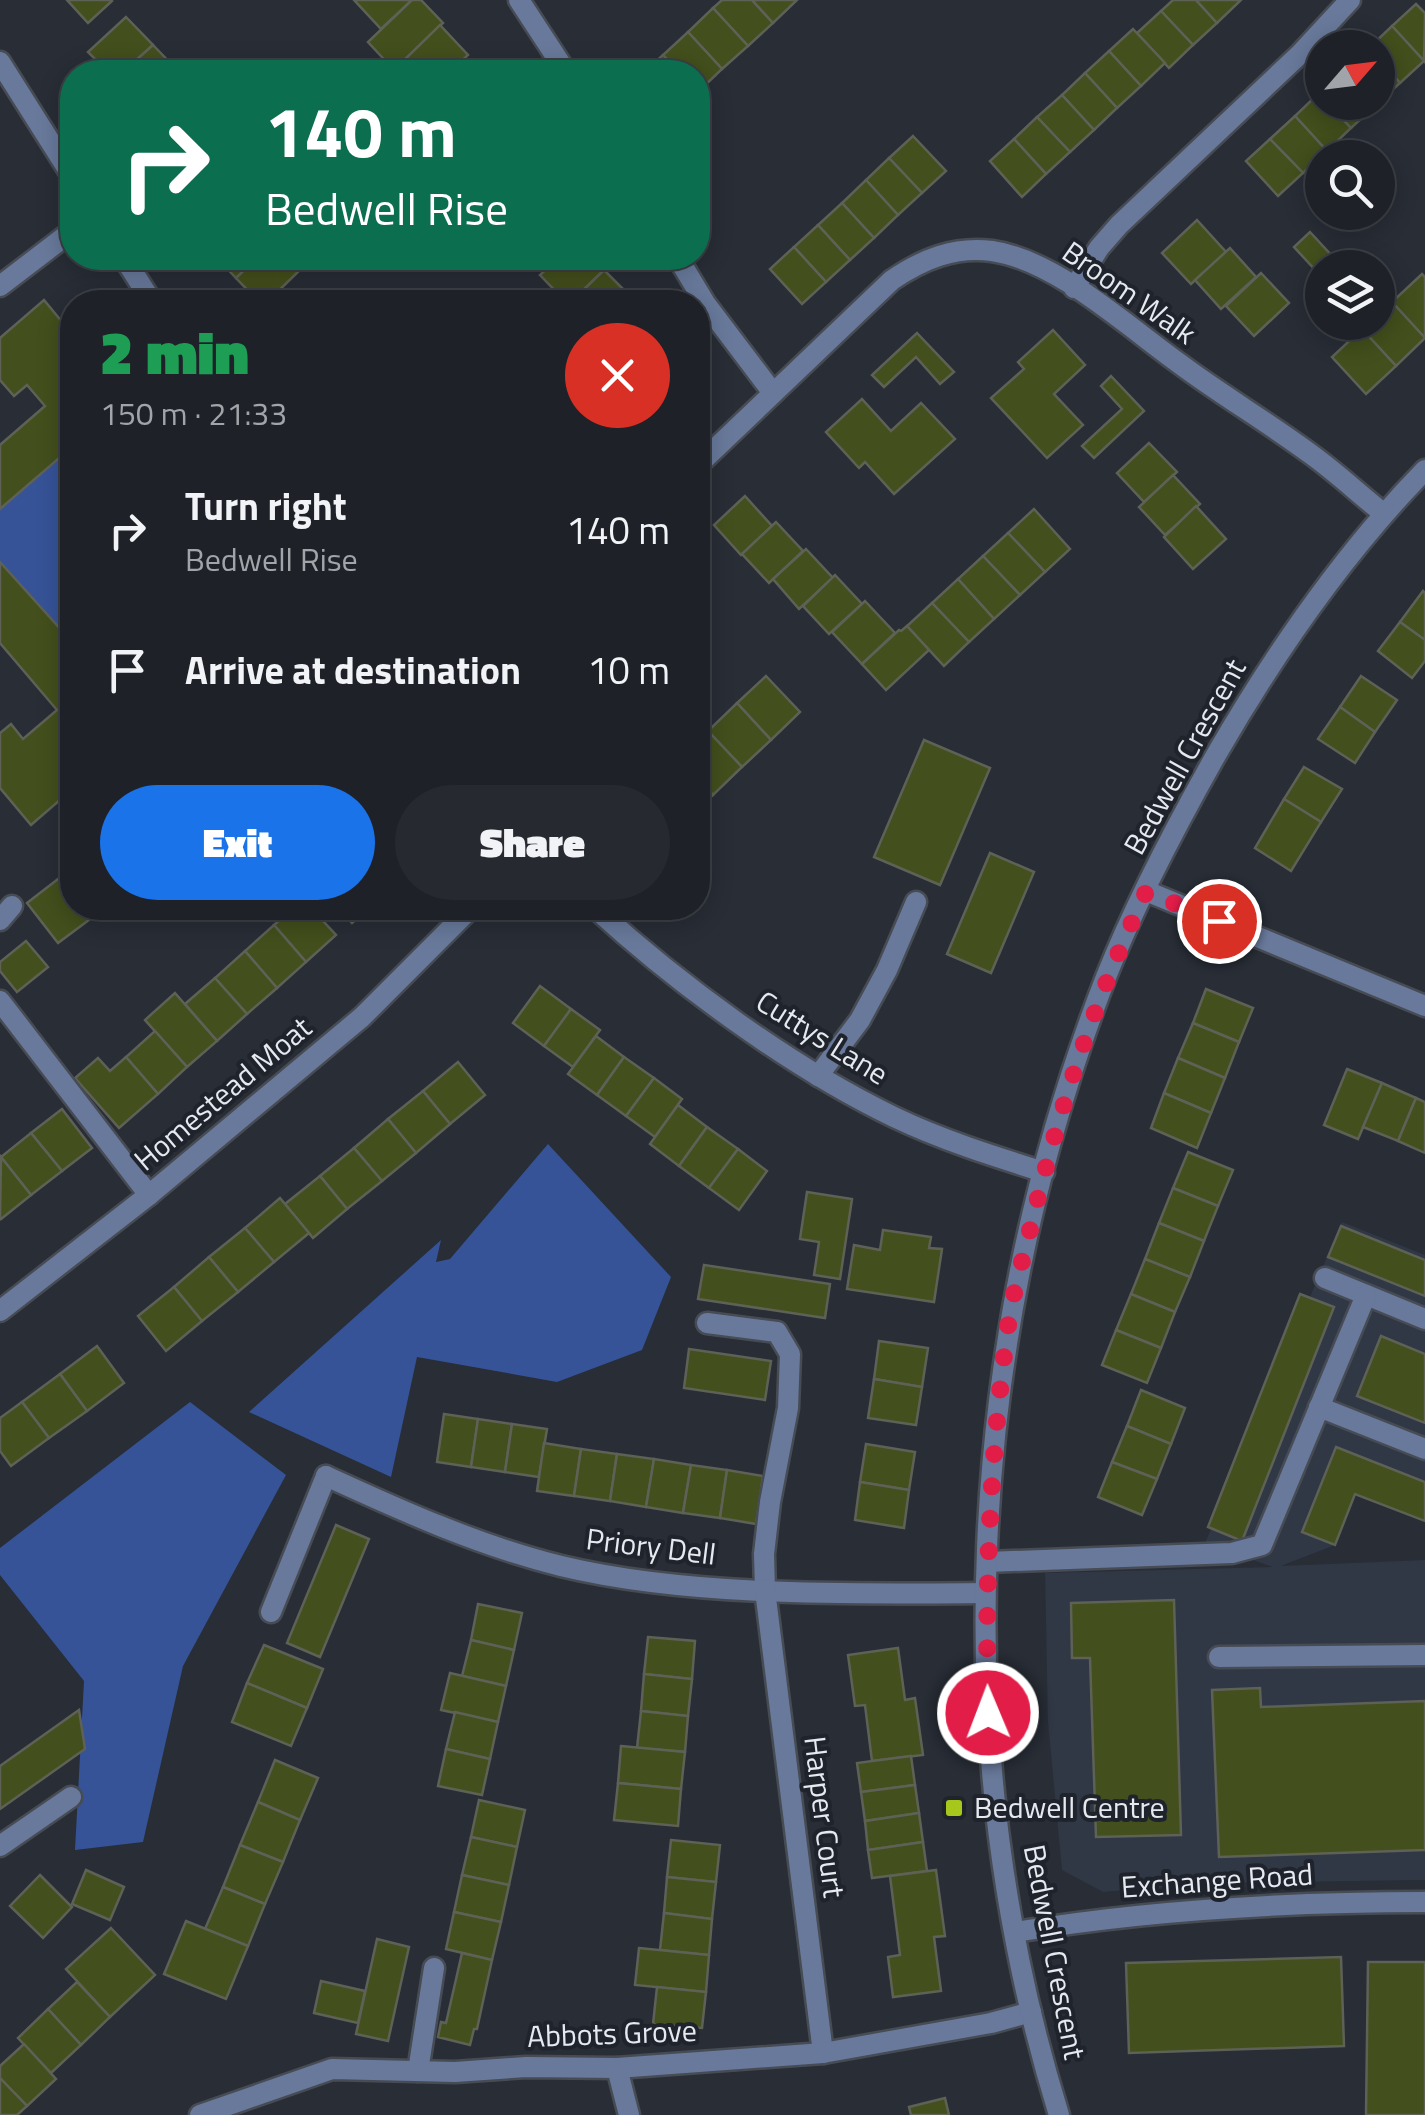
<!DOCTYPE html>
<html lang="en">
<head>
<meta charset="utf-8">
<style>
	body { margin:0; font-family:"Titillium Web",sans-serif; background:#262a30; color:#f1f3f6; height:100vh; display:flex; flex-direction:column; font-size:38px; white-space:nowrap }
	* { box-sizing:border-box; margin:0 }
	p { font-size:32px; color:#a1a4a8 }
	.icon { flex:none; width:55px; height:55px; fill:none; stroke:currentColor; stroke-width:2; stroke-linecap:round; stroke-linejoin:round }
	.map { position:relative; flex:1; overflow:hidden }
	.side { position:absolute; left:60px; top:290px; width:650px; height:630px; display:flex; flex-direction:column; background:#1e2228; border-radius:40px; box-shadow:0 5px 25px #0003,0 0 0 2px #3c3f45 }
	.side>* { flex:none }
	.top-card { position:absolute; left:60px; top:60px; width:650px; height:210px; border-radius:40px; box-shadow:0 5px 25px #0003,0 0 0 2px #3c3f45; background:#0b6e4f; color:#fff; overflow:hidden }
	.needle { width:65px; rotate:62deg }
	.fabs { position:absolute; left:1305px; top:30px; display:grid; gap:20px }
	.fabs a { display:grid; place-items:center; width:90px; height:90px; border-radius:50%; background:#1e2228; box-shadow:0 5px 25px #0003,0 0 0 2px #3c3f45; font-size:50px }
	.pin { position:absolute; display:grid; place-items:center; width:85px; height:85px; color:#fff; margin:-42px; border:5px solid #fff; border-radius:50%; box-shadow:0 2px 10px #0007 }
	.me { position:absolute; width:110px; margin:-55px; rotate:359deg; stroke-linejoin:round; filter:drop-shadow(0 0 8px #0008) }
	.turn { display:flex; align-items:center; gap:35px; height:210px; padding:0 40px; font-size:45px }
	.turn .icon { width:130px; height:130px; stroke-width:2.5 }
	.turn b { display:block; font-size:70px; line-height:85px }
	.round { display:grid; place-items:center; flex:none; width:105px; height:105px; border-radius:52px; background:#262a30 }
	.summary { display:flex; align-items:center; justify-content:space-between; height:170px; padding:0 40px }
	h1 { font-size:60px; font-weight:800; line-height:75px; color:#1e9e55 }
	.action { display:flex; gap:20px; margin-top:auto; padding:20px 40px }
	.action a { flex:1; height:115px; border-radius:60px; background:#1a73e8; color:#fff; font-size:40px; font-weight:800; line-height:115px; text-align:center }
	.action a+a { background:#262a30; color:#f1f3f6 }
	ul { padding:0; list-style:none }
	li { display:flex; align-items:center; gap:30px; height:140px; padding:0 40px }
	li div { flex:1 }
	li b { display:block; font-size:38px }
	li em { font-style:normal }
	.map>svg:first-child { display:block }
	.built { fill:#303745 }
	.green { fill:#365397 }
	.building { fill:#434f1c; stroke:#5e6156; stroke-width:2.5 }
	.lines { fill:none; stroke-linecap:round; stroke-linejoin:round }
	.service-casing { stroke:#464b54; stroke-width:25 }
	.minor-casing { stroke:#464b54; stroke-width:25 }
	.tertiary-casing { stroke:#464b54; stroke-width:25 }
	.service { stroke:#68799b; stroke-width:20 }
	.minor { stroke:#68799b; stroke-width:20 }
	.tertiary { stroke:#68799b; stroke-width:20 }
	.route { stroke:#e11d48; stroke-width:18; stroke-dasharray:0 32.4 }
	.poi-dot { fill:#a8c71d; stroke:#1f232c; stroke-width:4 }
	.labels { text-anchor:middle; stroke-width:8; stroke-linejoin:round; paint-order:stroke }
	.street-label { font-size:30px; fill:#e6e9ef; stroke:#1f232c }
	.poi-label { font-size:30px; fill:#e6e9ef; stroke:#1f232c; text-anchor:start }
</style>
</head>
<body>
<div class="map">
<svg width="1425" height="2115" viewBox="0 0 1425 2115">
	<rect width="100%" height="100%" fill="#282d36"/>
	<polygon class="built" points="1342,1222 1425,1255 1425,1521 1355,1494 1335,1545 1281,1566 1425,1560 1425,1880 1213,1883 1103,1892 1062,1870 1048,1722 1045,1573 1273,1567 1205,1543"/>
	<g class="green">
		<polygon points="72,447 72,642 0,562 0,509"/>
		<polygon points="548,1144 671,1277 642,1350 557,1382 417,1357 391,1477 249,1412 441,1240 436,1262 450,1259"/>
		<polygon points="190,1402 286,1475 183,1666 143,1842 75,1850 84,1681 0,1575 0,1548"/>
	</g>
	<g class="building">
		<polygon points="67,0 111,0 112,1 88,23"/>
		<polygon points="354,0 412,0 381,29"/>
		<polygon points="412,0 421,0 443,23 394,70 368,42"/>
		<polygon points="722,0 752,0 773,23 748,46 713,8"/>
		<polygon points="752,0 797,0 773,23"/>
		<polygon points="1173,0 1196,0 1217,23 1193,45 1161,11"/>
		<polygon points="1196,0 1241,0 1217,23"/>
		<polygon points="1416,4 1425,13 1424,61 1392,26"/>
		<polygon points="713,8 748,46 722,69 688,32"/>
		<polygon points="1161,11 1193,45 1169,68 1137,33"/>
		<polygon points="126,17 153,45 123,72 108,72 88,52"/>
		<polygon points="440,25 468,55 450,72 397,72 394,70"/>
		<polygon points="1392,26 1424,61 1400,83 1378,59 1378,48 1369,48"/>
		<polygon points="1133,29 1165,63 1141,86 1109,51"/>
		<polygon points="688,32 722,69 698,92 698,72 679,72 663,55"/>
		<polygon points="153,45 179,72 123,72"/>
		<polygon points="1109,51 1141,86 1117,108 1085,73"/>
		<polygon points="663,55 679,72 644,72"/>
		<polygon points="464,59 477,72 450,72"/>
		<polygon points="1378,59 1400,83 1376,105 1373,102 1378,102"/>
		<polygon points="1085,73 1117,108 1094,130 1062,95"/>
		<polygon points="1319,93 1322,102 1327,102 1351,128 1327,151 1295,116"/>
		<polygon points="1062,95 1094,130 1070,152 1037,117"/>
		<polygon points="1327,102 1373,102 1376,105 1351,128"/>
		<polygon points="1295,116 1327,151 1303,173 1270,139"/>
		<polygon points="1037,117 1070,152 1046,174 1014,139"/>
		<polygon points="913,136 946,171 922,193 889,158"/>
		<polygon points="1014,139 1046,174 1022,197 990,161"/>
		<polygon points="1270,139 1303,173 1278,196 1246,161"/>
		<polygon points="889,158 922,193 898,215 866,180"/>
		<polygon points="866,180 898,215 874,238 842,203"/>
		<polygon points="842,203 874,238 850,260 818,225"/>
		<polygon points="1197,220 1226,252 1191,284 1162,253"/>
		<polygon points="818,225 850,260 826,282 794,247"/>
		<polygon points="1310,232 1334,258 1318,273 1294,247"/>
		<polygon points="794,247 826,282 802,304 770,269"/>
		<polygon points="1230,248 1256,277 1221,309 1195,280"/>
		<polygon points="217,258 257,258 236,278"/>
		<polygon points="257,258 290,258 301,269 267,302 259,302 236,278"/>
		<polygon points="529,258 558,258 543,272"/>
		<polygon points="558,258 592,258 604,270 571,302 566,302 540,275"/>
		<polygon points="604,270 631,297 628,300 571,302"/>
		<polygon points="1261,273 1289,303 1254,336 1226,306"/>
		<polygon points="1422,274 1425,277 1425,338 1392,302"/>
		<polygon points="44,300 72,334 72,346 67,351 72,357 72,447 0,509 0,445 45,406 27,385 14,396 0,380 0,338"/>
		<polygon points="1392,302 1425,338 1396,366 1362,329 1370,322 1378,322 1378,315"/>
		<polygon points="1362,329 1396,366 1366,394 1332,357"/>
		<polygon points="1053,330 1085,365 1054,394 1083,425 1047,458 991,398 1024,369 1018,362"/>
		<polygon points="917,333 954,372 940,384 916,357 884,387 872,375"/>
		<polygon points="1111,376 1144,411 1094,458 1082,446 1122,409 1101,386"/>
		<polygon points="862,399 891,431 921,403 955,439 894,494 865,462 859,468 826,432"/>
		<polygon points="1149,443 1177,472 1144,502 1117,473"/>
		<polygon points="1173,475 1200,504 1165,535 1139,507"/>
		<polygon points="745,496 772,526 741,555 714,525"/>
		<polygon points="1196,506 1226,539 1193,569 1164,537"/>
		<polygon points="1034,509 1070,549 1045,572 1008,533"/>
		<polygon points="776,522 803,551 769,583 742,554"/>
		<polygon points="1008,533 1045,572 1020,595 983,556"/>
		<polygon points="806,549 833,578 799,609 773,579"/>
		<polygon points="983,556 1020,595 994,619 958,579"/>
		<polygon points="0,562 72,642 72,778 63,786 68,793 31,825 0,788 0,733 11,724 23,739 57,710 0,643"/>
		<polygon points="835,575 862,604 829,634 803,606"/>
		<polygon points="958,579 994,619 969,642 932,603"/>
		<polygon points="1423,591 1425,593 1425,640 1400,622"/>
		<polygon points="865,601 895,633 862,664 832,632"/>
		<polygon points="932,603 969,642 944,666 907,626"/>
		<polygon points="1400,622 1425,640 1425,661 1412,678 1378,651"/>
		<polygon points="907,626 929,650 886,690 862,664 899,630 901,631"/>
		<polygon points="766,676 800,712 771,740 737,703"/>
		<polygon points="1361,676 1397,700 1375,732 1340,707"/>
		<polygon points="737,703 771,740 742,767 708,731"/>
		<polygon points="1340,707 1375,732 1355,763 1318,739"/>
		<polygon points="708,731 742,767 713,795 698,779 698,740"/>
		<polygon points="924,740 990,768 940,885 874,857"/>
		<polygon points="1304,767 1342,789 1321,822 1284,799"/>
		<polygon points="698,779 713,795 698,809"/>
		<polygon points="1284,799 1321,822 1291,871 1255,848"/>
		<polygon points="990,853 1034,872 991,973 947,954"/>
		<polygon points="71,869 72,908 105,908 58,943 27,903"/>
		<polygon points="294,908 311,908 336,935 306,962 274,925"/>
		<polygon points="339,908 370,908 352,923"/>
		<polygon points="274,925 306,962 277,988 245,951"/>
		<polygon points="26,941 48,967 17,992 0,971 0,962"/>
		<polygon points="245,951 277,988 247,1014 215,978"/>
		<polygon points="215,978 247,1014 217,1041 185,1004"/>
		<polygon points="540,986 571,1009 544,1046 513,1023"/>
		<polygon points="1206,989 1253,1008 1239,1042 1193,1023"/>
		<polygon points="175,993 217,1041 187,1067 145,1020"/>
		<polygon points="571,1009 600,1030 573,1067 544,1046"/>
		<polygon points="1193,1023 1239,1042 1225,1078 1178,1058"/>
		<polygon points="155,1031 187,1067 158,1094 126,1057"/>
		<polygon points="596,1036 624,1057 597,1095 568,1074"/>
		<polygon points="126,1057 158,1094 119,1128 75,1078 98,1058 110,1071"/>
		<polygon points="624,1057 654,1078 626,1116 597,1095"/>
		<polygon points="1178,1058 1225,1078 1211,1113 1164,1093"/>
		<polygon points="458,1062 485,1095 450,1124 423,1091"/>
		<polygon points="1347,1069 1382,1083 1358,1139 1324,1125"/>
		<polygon points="654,1078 682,1099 655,1137 626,1116"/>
		<polygon points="1382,1083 1416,1098 1398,1141 1363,1127"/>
		<polygon points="423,1091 450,1124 416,1153 388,1119"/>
		<polygon points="1164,1093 1211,1113 1197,1148 1151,1128"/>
		<polygon points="1416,1098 1425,1102 1425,1153 1398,1141"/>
		<polygon points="678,1105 707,1127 679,1166 650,1144"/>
		<polygon points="62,1109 92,1148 62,1171 31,1133"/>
		<polygon points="388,1119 416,1153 382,1181 354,1148"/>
		<polygon points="707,1127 738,1149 709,1188 679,1166"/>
		<polygon points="31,1133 62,1171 31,1195 1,1157"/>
		<polygon points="354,1148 382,1181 347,1209 320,1176"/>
		<polygon points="738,1149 767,1171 739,1210 709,1188"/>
		<polygon points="1188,1152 1233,1170 1218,1206 1173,1188"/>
		<polygon points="1,1157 31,1195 1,1219 0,1217"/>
		<polygon points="320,1176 347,1209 313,1238 285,1204"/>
		<polygon points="1173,1188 1218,1206 1204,1241 1159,1223"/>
		<polygon points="807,1192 852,1199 840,1279 814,1275 819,1242 800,1239"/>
		<polygon points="280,1198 309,1233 274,1262 245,1228"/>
		<polygon points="1159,1223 1204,1241 1190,1277 1145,1259"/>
		<polygon points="1341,1226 1425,1260 1425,1296 1328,1257"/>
		<polygon points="245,1228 274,1262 238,1292 209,1257"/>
		<polygon points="883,1230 931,1237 929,1248 942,1249 934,1302 847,1289 854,1245 880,1250"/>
		<polygon points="209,1257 238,1292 202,1321 174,1287"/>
		<polygon points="1145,1259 1190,1277 1175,1312 1131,1294"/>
		<polygon points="704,1265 830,1284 825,1318 698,1299"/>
		<polygon points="174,1287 202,1321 166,1351 138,1316"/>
		<polygon points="1131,1294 1175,1312 1161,1348 1116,1330"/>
		<polygon points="1300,1294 1334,1307 1242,1541 1208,1527"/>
		<polygon points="1116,1330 1161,1348 1147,1383 1102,1365"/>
		<polygon points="1381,1336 1425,1354 1425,1423 1357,1396"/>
		<polygon points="879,1341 928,1348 922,1387 874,1379"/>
		<polygon points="97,1346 124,1383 87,1411 60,1374"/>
		<polygon points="689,1349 771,1361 765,1400 684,1388"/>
		<polygon points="60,1374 87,1411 49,1438 22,1402"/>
		<polygon points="874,1379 922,1387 916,1425 868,1418"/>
		<polygon points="1141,1390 1185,1408 1171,1444 1127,1426"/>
		<polygon points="22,1402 49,1438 11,1466 0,1451 0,1418"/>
		<polygon points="444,1414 478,1419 471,1467 437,1462"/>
		<polygon points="478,1419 512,1424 505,1472 471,1467"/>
		<polygon points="512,1424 547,1429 539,1477 505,1472"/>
		<polygon points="1127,1426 1171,1444 1157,1479 1112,1462"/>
		<polygon points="544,1443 581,1449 574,1496 537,1491"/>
		<polygon points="866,1444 915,1452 909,1490 860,1482"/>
		<polygon points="1336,1447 1425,1482 1425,1521 1355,1494 1335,1545 1302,1532"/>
		<polygon points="581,1449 617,1454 610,1501 574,1496"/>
		<polygon points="617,1454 654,1459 646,1507 610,1501"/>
		<polygon points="654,1459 691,1465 683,1513 646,1507"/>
		<polygon points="1112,1462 1157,1479 1142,1515 1098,1497"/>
		<polygon points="691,1465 727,1470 720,1518 683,1513"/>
		<polygon points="727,1470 763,1476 756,1524 720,1518"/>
		<polygon points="860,1482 909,1490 904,1528 855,1520"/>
		<polygon points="336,1525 369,1539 320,1657 287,1643"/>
		<polygon points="1174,1600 1181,1835 1096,1837 1090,1658 1072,1658 1071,1603"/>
		<polygon points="478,1604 522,1613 514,1650 471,1640"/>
		<polygon points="648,1637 695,1641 692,1679 644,1674"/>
		<polygon points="471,1640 514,1650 506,1686 462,1676"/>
		<polygon points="264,1645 323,1669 307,1708 247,1683"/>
		<polygon points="898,1648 905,1700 915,1698 923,1755 872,1761 865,1705 855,1706 848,1655"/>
		<polygon points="450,1673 506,1686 498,1722 441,1710"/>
		<polygon points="644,1674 692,1679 688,1716 641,1711"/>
		<polygon points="247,1683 307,1708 291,1746 232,1722"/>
		<polygon points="1260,1688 1261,1707 1425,1701 1425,1850 1219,1857 1212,1690"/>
		<polygon points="79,1710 85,1749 0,1809 0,1766"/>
		<polygon points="641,1711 688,1716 685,1752 637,1748"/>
		<polygon points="455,1712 498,1722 490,1759 446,1749"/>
		<polygon points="621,1746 685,1752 681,1789 618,1783"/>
		<polygon points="446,1749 490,1759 482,1795 438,1786"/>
		<polygon points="911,1756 915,1785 861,1792 857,1763"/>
		<polygon points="275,1760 318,1778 300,1820 258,1802"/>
		<polygon points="618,1783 681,1789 678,1826 614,1820"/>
		<polygon points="915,1785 919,1813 865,1821 861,1792"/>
		<polygon points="479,1800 525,1810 517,1847 471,1837"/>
		<polygon points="258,1802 300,1820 283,1862 240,1845"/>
		<polygon points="919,1813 923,1842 868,1850 865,1821"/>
		<polygon points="471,1837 517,1847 509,1885 462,1875"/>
		<polygon points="671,1840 720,1845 716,1882 667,1877"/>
		<polygon points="923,1842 927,1871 872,1878 868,1850"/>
		<polygon points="240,1845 283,1862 265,1904 223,1887"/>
		<polygon points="86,1870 124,1887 110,1920 72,1904"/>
		<polygon points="936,1870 945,1936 934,1937 941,1991 893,1997 888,1957 900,1955 890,1876"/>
		<polygon points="40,1875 72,1907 43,1938 10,1906"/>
		<polygon points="462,1875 509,1885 501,1922 454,1912"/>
		<polygon points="667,1877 716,1882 712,1919 664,1913"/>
		<polygon points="223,1887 265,1904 248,1946 205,1929"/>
		<polygon points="454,1912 501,1922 492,1960 446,1949"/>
		<polygon points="664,1913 712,1919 709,1955 660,1950"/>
		<polygon points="186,1921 248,1946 226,1999 164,1974"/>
		<polygon points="111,1928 155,1975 110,2017 66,1969"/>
		<polygon points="377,1939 409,1947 388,2041 356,2034"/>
		<polygon points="639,1948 709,1955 706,1992 635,1985"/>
		<polygon points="462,1953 492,1960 477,2029 474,2029 470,2045 438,2037 441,2022 446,2023"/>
		<polygon points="1341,1957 1344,2046 1129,2053 1126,1963"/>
		<polygon points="1368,1962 1425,1962 1425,2115 1366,2115"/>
		<polygon points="321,1981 365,1991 358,2023 314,2013"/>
		<polygon points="77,1982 110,2017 81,2045 48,2009"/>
		<polygon points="657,1987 706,1992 702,2028 653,2024"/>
		<polygon points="48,2009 81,2045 51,2073 18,2038"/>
		<polygon points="24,2044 56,2079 27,2106 0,2078 0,2066"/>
		<polygon points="0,2078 27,2106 17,2115 0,2115"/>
		<polygon points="945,2098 949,2115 911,2115 909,2107"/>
	</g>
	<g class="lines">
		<g class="service-casing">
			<g id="service">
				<polyline points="0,286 72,231"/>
				<polyline points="0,920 12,906"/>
				<polyline points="0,1001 149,1195"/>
				<polyline points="818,1076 860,1020 887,970 916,902"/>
				<polyline points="1325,1278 1425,1319"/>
				<polyline points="707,1323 777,1332 790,1354 788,1408 770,1502 764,1554 765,1590"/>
				<polyline points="1319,1407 1425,1449"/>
				<polyline points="987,1562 1232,1553 1262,1545 1366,1295"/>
				<polyline points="271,1612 326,1476"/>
				<polyline points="1219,1657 1425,1655"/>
				<polyline points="0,1846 71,1797"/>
				<polyline points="418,2071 434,1968"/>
			</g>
		</g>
		<g class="minor-casing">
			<g id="minor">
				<polyline points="519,0 566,72"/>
				<polyline points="0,62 72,176"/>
				<polyline points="124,258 152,302"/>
				<polyline points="678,258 705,303 773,393"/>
				<polyline points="1074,288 1099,248 1119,225 1300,54 1350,0"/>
				<path d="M698,465L892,280C923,259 955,246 992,251C1056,260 1128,327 1180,364C1223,396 1269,423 1312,455C1337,473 1359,494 1383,513"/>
				<polyline points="1146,891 1425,1006"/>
				<path d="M595,908C678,984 792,1068 894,1117C942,1140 993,1156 1044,1172"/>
				<polyline points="0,1311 149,1195 362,1017 471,908"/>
				<path d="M326,1476C402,1511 480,1546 561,1566C689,1597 853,1594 985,1593"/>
				<polyline points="765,1590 823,2053"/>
				<path d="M1015,1932C1149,1910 1289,1902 1425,1902"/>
				<polyline points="617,2068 629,2115"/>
				<polyline points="200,2115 332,2069 455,2072 526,2067 617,2068 823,2053 991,2023 1031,2012"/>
			</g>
		</g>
		<g class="tertiary-casing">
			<path id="tertiary" d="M1059,2115C945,1746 966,1336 1106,977C1136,901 1176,826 1216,755C1275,653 1342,555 1425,470"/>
		</g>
		<use href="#service" class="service"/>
		<use href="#minor" class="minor"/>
		<use href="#tertiary" class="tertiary"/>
	</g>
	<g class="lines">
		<path class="route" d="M988,1713C985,1583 990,1455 1008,1326C1013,1291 1024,1256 1032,1222C1061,1103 1094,1002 1146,892L1219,921"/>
	</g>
	<rect class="poi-dot" x="944" y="1798" width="20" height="20" rx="5"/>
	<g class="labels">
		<g class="street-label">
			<text transform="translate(1129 293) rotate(35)" y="10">Broom Walk</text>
			<text transform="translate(1185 757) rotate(-61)" y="10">Bedwell Crescent</text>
			<text transform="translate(822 1038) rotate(32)" y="10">Cuttys Lane</text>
			<text transform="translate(223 1094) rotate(-40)" y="10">Homestead Moat</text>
			<text transform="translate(651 1547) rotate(7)" y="10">Priory Dell</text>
			<text transform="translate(824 1817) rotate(83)" y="10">Harper Court</text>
			<text transform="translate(1217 1881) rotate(-4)" y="10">Exchange Road</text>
			<text transform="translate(1054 1952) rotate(79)" y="10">Bedwell Crescent</text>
			<text transform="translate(612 2034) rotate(-2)" y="10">Abbots Grove</text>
		</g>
		<g class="poi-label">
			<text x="974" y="1818">Bedwell Centre</text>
		</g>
	</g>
</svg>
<div class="fabs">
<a><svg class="needle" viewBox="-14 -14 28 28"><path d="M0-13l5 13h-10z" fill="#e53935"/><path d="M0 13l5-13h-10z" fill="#a1a4a8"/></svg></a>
<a><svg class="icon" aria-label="search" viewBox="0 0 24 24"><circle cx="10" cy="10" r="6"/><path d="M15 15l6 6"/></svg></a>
<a><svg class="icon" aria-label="layers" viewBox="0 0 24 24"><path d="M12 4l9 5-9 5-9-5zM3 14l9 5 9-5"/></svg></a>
</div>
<div class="pin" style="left:1219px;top:921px;background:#d93025"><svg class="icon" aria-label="arrive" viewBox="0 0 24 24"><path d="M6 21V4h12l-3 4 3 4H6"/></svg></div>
<svg class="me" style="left:988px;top:1713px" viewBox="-20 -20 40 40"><circle r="17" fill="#e11d48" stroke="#fff" stroke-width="3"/><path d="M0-11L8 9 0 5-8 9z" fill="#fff"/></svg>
<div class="top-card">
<div class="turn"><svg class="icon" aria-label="right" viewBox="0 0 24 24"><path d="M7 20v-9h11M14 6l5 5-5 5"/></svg><div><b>140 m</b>Bedwell Rise</div></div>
</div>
<section class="side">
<div class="summary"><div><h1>2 min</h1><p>150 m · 21:33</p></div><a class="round" style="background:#d93025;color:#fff"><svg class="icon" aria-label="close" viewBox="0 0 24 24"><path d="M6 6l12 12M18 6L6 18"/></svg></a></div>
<ul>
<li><svg class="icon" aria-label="right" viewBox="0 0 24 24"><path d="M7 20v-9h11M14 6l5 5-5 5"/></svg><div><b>Turn right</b><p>Bedwell Rise</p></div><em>140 m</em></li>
<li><svg class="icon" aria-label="arrive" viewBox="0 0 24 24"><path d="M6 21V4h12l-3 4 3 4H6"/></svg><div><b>Arrive at destination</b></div><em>10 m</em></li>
</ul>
<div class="action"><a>Exit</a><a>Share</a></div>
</section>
</div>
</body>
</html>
